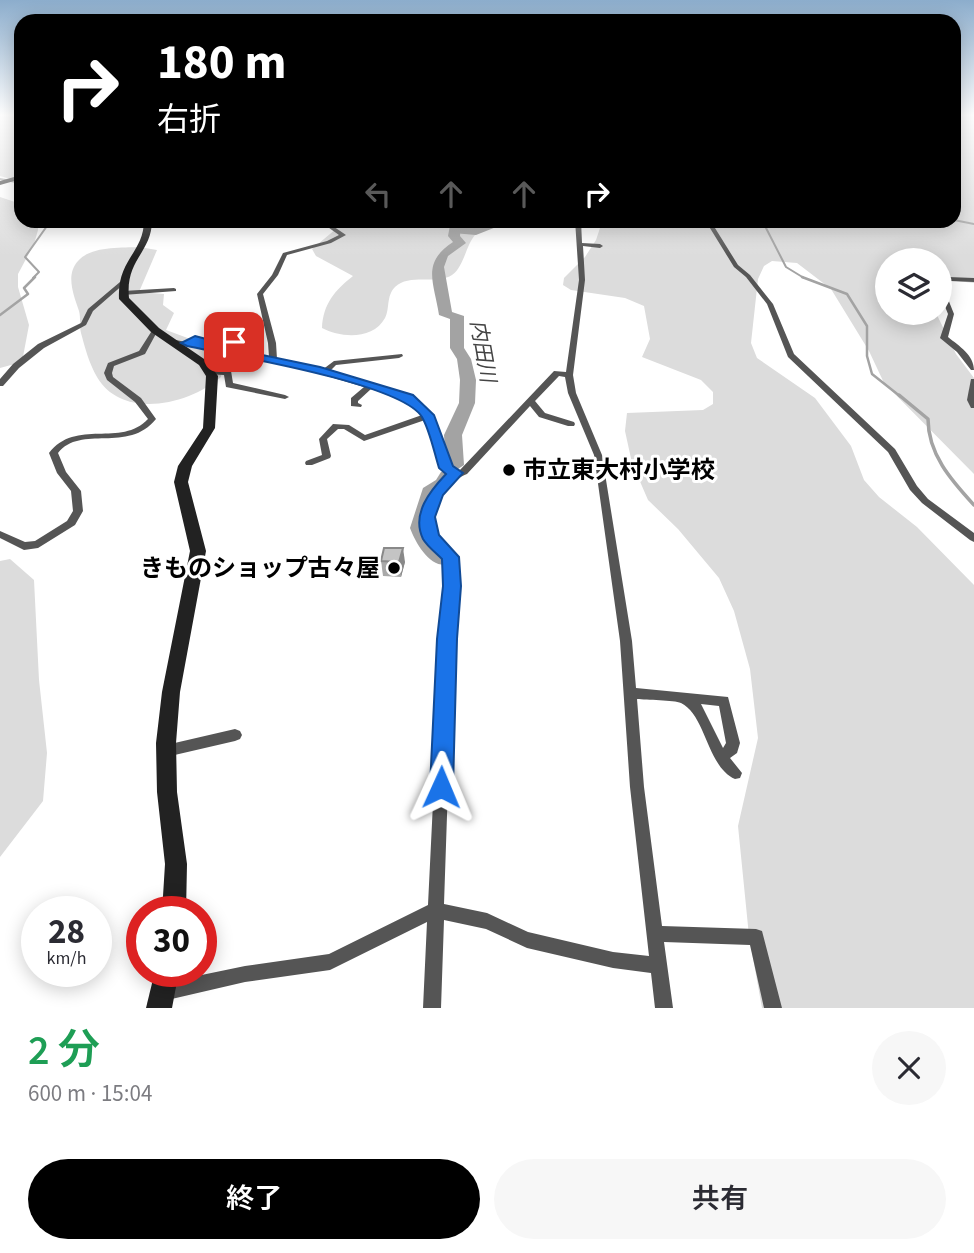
<!DOCTYPE html>
<html lang="ja">
<head>
<meta charset="utf-8">
<style>
	body { margin:0; font-family:"Source Sans 3","Noto Sans JP",sans-serif; background:#f7f7f7; color:#2b2b33; height:100vh; display:flex; flex-direction:column; font-size:26px; white-space:nowrap }
	* { box-sizing:border-box; margin:0 }
	p { font-size:23px; color:#7c7c81 }
	.icon { flex:none; width:38px; height:38px; fill:none; stroke:currentColor; stroke-width:2; stroke-linecap:round; stroke-linejoin:round }
	.map { position:relative; height:1008px; overflow:hidden }
	.details { display:flex; flex-direction:column; background:#fff; flex:1 }
	.details>* { flex:none }
	.top-card { position:absolute; left:14px; top:14px; width:947px; height:214px; border-radius:21px; box-shadow:0 4px 18px #0003; background:#000; color:#fff; overflow:hidden }
	.controls { position:absolute; left:875px; top:248px; display:grid; gap:14px }
	.controls a { display:grid; place-items:center; width:77px; height:77px; border-radius:50%; background:#fff; box-shadow:0 4px 18px #0003; font-size:35px }
	.speed { position:absolute; left:21px; top:896px; display:flex; gap:14px; font-size:35px; font-weight:700; text-align:center }
	.speed>* { display:grid; place-content:center; width:91px; height:91px; border-radius:50%; background:#fff; box-shadow:0 4px 18px #0003; line-height:1 }
	.speed small { font-size:18px; font-weight:400 }
	.speed .limit { border:10px solid #d22; background:#fff; color:#111 }
	.pin { position:absolute; display:grid; place-items:center; width:60px; height:60px; color:#fff; margin:-30px; border-radius:14px; box-shadow:0 4px 10px #0006 }
	.me { position:absolute; width:77px; margin:-38px; rotate:1deg; stroke-linejoin:round; filter:drop-shadow(0 0 5px #0008) }
	.turn { display:flex; align-items:center; gap:24px; height:147px; padding:0 28px; font-size:32px }
	.turn .icon { width:91px; height:91px; stroke-width:2.5 }
	.turn b { display:block; font-size:49px; line-height:60px }
	.lanes { display:flex; align-items:center; height:66px; padding:0 28px; background:#0003; justify-content:center; gap:35px; direction:ltr }
	.lanes .off { opacity:.35 }
	.round { display:grid; place-items:center; flex:none; width:74px; height:74px; border-radius:37px; background:#f7f7f7 }
	.summary { display:flex; align-items:center; justify-content:space-between; height:119px; padding:0 28px }
	h1 { font-size:42px; font-weight:600; line-height:52px; color:#1e9e55 }
	.primary-button { display:flex; gap:14px; margin-top:auto; padding:14px 28px }
	.primary-button a { flex:1; height:80px; border-radius:42px; background:#000; color:#fff; font-size:28px; font-weight:600; line-height:80px; text-align:center }
	.primary-button a+a { background:#f7f7f7; color:#2b2b33 }
	.map>svg:first-child { display:block }
	.green { fill:#dcdcdc }
	.water { fill:#a3a3a3 }
	.lines { fill:none; stroke-linecap:round; stroke-linejoin:round }
	.stream-far2 { stroke:#a3a3a3; stroke-width:2 }
	.stream-far1 { stroke:#a3a3a3; stroke-width:2.5 }
	.stream { stroke:#a3a3a3; stroke-width:3.5 }
	.river { fill:#a3a3a3; fill-rule:evenodd }
	.street { fill:#555; fill-rule:evenodd }
	.secondary { fill:#222; fill-rule:evenodd }
	.wall { fill:#a9a9a9 }
	.shaded-wall { fill:#898989 }
	.building { fill:#c4c4c4; stroke:#898989; stroke-width:2 }
	.route { fill:#1a73e8; stroke:#114b97; stroke-width:2 }
	.poi-dot { fill:#000; stroke:#fff; stroke-width:2.5 }
	.labels { text-anchor:middle; stroke-width:6; stroke-linejoin:round; paint-order:stroke }
	.far-water-label { font-size:21px; font-style:italic; fill:#444; stroke:#fff }
	.poi-label { font-size:24px; font-weight:bold; fill:#000; stroke:#fff; text-anchor:start }
</style>
</head>
<body>
<div class="map">
<svg width="974" height="1008" viewBox="0 0 974 1008">
	<rect width="100%" height="100%" fill="#fff"/>
	<g class="green">
		<polygon points="0,115 21,115 21,182 0,176"/>
		<polygon points="954,115 974,115 974,283 948,280 940,282 940,261 887,261 887,313 936,313 956,354 974,378 974,474 884,383 869,351 831,289 797,263 772,261 764,266 758,279 751,343 757,358 815,398 851,446 864,480 879,497 917,527 974,585 974,1008 762,1008 749,936 738,826 758,738 750,669 734,611 719,578 678,529 648,500 632,463 625,431 627,413 703,410 713,404 713,392 701,380 642,357 650,339 644,306 625,298 571,290 563,285 564,278 585,257 596,240 600,228 591,221 954,220"/>
		<polygon points="0,197 21,204 21,220 38,221 38,230 34,244 18,274 18,287 29,325 22,362 0,368"/>
		<path d="M312,221H493C488,225 481,229 476,234C466,244 464,267 452,275C436,285 409,273 395,287C386,296 390,309 385,318C373,340 341,338 322,328C323,304 335,290 353,276L316,256L312,249L336,229Z"/>
		<path d="M139,247L157,250L139,292L164,294L163,305L174,313L166,330L212,347L223,357L221,377C190,404 123,421 97,377C89,363 85,348 81,333C79,326 81,318 79,311C74,296 65,275 78,261C91,246 120,248 139,247Z"/>
		<polygon points="10,559 34,580 39,680 47,753 43,801 0,857 0,561"/>
	</g>
	<polygon class="water" points="451,221 511,221 476,235 453,233"/>
	<g class="lines">
		<g class="stream-far2">
			<polyline points="0,179 21,183"/>
			<polyline points="773,220 765,226 786,267 804,278"/>
			<polyline points="954,220 974,224"/>
			<polyline points="33,278 39,272 25,257 47,226 45,220"/>
		</g>
		<g class="stream-far1">
			<polyline points="802,277 847,294 867,326 867,356 872,374 901,397"/>
			<polyline points="0,315 28,294 24,288 35,277"/>
		</g>
		<path class="stream" d="M899,395L928,419C928,454 951,480 974,505"/>
		<g class="river">
			<path d="M451,220H461L460,236L466,243L448,256L444,267L452,312L464,316V348L471,359L476,380L475,403L462,435L464,465L455,471L446,465L444,435L459,403L460,380L457,359L450,348V319L439,315C434,282 421,263 453,242L448,236Z"/>
			<path d="M448,470L457,476L450,488L439,495L430,528L453,559L450,564C431,570 416,544 410,528L423,488L436,480L441,472Z"/>
		</g>
		<g class="street">
			<path d="M318,220H324L346,235L331,243L287,255L278,275L263,294L276,343L277,359L322,370L334,361L402,354L403,356L399,358L336,365L329,372L412,396L432,416L451,466L459,471L554,371L566,372L579,280L575,220H581L582,243L600,244L603,246L600,248L583,246L585,280L573,375L576,393L602,455L632,641L636,688L728,697L740,743L737,753L730,758L742,773L740,778L735,779C707,767 706,715 681,703C674,700 646,700 637,699L644,787L662,926L756,929L762,931L782,1008H764L750,945L664,942L673,1008H655L651,973L613,968L527,948L486,929L444,920L441,1008H423L427,922L330,970L245,982L163,1001L157,998L154,992L157,986L163,983L245,966L329,954L428,905L441,639L447,586L446,558C439,553 430,547 426,538C415,516 433,487 451,474L442,468L425,420L364,441L344,429H338L327,439L331,456L330,458L312,465H306L305,463L306,461L322,455L319,439L333,424L349,425L365,435L422,415L406,400L371,389L358,401V403L362,405L361,407L351,406V398L364,387L293,366L170,343L166,341L170,339L269,357L268,343L257,294L272,275L283,253L327,241L339,235ZM559,376L565,377L568,393L594,455L620,641L630,787L649,956L613,952L528,932L487,913L444,904L453,639L457,586L456,557C451,550 441,546 436,538C423,515 446,482 467,474L530,406L539,417L568,426H574L575,424L574,422L545,413L535,401ZM701,704L719,706L726,743L723,748Z"/>
			<polygon points="705,220 710,220 738,265 750,275 773,304 794,354 895,449 917,486 928,499 974,533 974,542 970,540 922,503 910,490 888,452 788,357 767,304 746,277 734,267"/>
			<path d="M948,277L974,278V282L950,281L946,294L954,314L948,337C959,346 974,355 974,370H971L957,352L940,338L948,314L940,294L942,282Z"/>
			<polygon points="120,282 125,283 93,311 86,325 44,348 19,368 3,386 0,386 0,379 13,364 38,344 81,323 88,309"/>
			<polygon points="174,288 176,289 176,291 123,295 120,293 123,291"/>
			<path d="M155,328L158,330L145,354L114,366L112,373L113,377L141,398L156,419C128,454 81,424 58,453L66,472L81,491L83,511L75,525L38,548L24,550L0,538V531L25,542L35,541L67,521L73,511L71,491L57,473L49,453C76,418 121,448 148,419L135,402L107,380L104,373L108,363L139,351L153,329Z"/>
			<polygon points="234,341 238,343 237,345 221,348 211,345 215,343 221,344"/>
			<polygon points="206,370 231,371 233,383 285,395 289,397 285,399 226,387 224,375 206,374"/>
			<polygon points="971,379 974,379 974,408 971,408 967,400"/>
			<polygon points="235,729 240,731 242,735 240,739 235,741 166,757 161,755 159,751 161,747 166,745"/>
		</g>
		<g class="secondary">
			<polygon points="21,175 21,179 0,185 0,181"/>
			<path d="M144,220H152C152,253 125,259 129,298L159,328L207,361L218,376L215,428L192,466L188,482L206,551L180,692L176,743L177,792L187,864L186,912H162L165,864L157,792L156,743L162,692L190,551L174,482L178,466L203,428L206,376L199,365L151,332L119,299C117,259 144,253 144,220Z"/>
			<polygon points="155,971 179,971 172,1008 146,1008"/>
		</g>
	</g>
	<polygon class="wall" points="381,561 405,562 401,577 383,576"/>
	<polygon class="shaded-wall" points="403,548 405,562 401,577 399,562"/>
	<polygon class="building" points="384,548 403,548 399,562 381,561"/>
	<linearGradient id="sky" x2="0" y2="1"><stop stop-color="#8cadcc"/><stop offset="0.45" stop-color="#fff"/><stop offset="1" stop-color="#fff" stop-opacity="0"/></linearGradient>
	<rect width="974" height="256" fill="url(#sky)"/>
	<path class="route" d="M195,336L221,343L239,340V345L229,348L320,367L413,395L434,415L453,466L463,473L443,495L435,517L439,535L459,557L461,586L457,639L453,787L450,795L441,798L433,795L430,787L437,639L443,586L442,559C436,553 427,546 423,539C411,514 430,491 446,474L439,468C434,452 430,431 422,417C401,383 230,355 187,346L181,343Z"/>
	<g class="poi-dot">
		<circle cx="509" cy="470" r="7"/>
		<circle cx="394" cy="568" r="7"/>
	</g>
	<g class="labels">
		<g class="far-water-label">
			<text transform="translate(483 351) rotate(80)" y="7">内田川</text>
		</g>
		<g class="poi-label">
			<text x="523" y="478">市立東大村小学校</text>
			<text x="380" y="576" text-anchor="end">きものショップ古々屋</text>
		</g>
	</g>
</svg>
<div class="controls">
<a><svg class="icon" aria-label="layers" viewBox="0 0 24 24"><path d="M12 4l9 5-9 5-9-5zM3 14l9 5 9-5"/></svg></a>
</div>
<div class="speed"><div>28<small>km/h</small></div><div class="limit">30</div></div>
<div class="pin" style="left:234px;top:342px;background:#d93025"><svg class="icon" aria-label="arrive" viewBox="0 0 24 24"><path d="M6 21V4h12l-3 4 3 4H6"/></svg></div>
<svg class="me" style="left:441px;top:787px" viewBox="-20 -20 40 40"><path d="M0-17L14 15 0 8-14 15z" fill="#1a73e8" stroke="#fff" stroke-width="4"/></svg>
<div class="top-card">
<div class="turn"><svg class="icon" aria-label="right" viewBox="0 0 24 24"><path d="M7 20v-9h11M14 6l5 5-5 5"/></svg><div><b>180 m</b>右折</div></div>
<div class="lanes"><svg class="icon off" aria-label="left" viewBox="0 0 24 24"><path d="M17 20v-9H6M10 6l-5 5 5 5"/></svg><svg class="icon off" aria-label="ahead" viewBox="0 0 24 24"><path d="M12 20V5M6 11l6-6 6 6"/></svg><svg class="icon off" aria-label="ahead" viewBox="0 0 24 24"><path d="M12 20V5M6 11l6-6 6 6"/></svg><svg class="icon" aria-label="right" viewBox="0 0 24 24"><path d="M7 20v-9h11M14 6l5 5-5 5"/></svg></div>
</div>
</div>
<section class="details">
<div class="summary"><div><h1>2 分</h1><p>600 m · 15:04</p></div><a class="round"><svg class="icon" aria-label="close" viewBox="0 0 24 24"><path d="M6 6l12 12M18 6L6 18"/></svg></a></div>
<div class="primary-button"><a>終了</a><a>共有</a></div>
</section>
</body>
</html>
